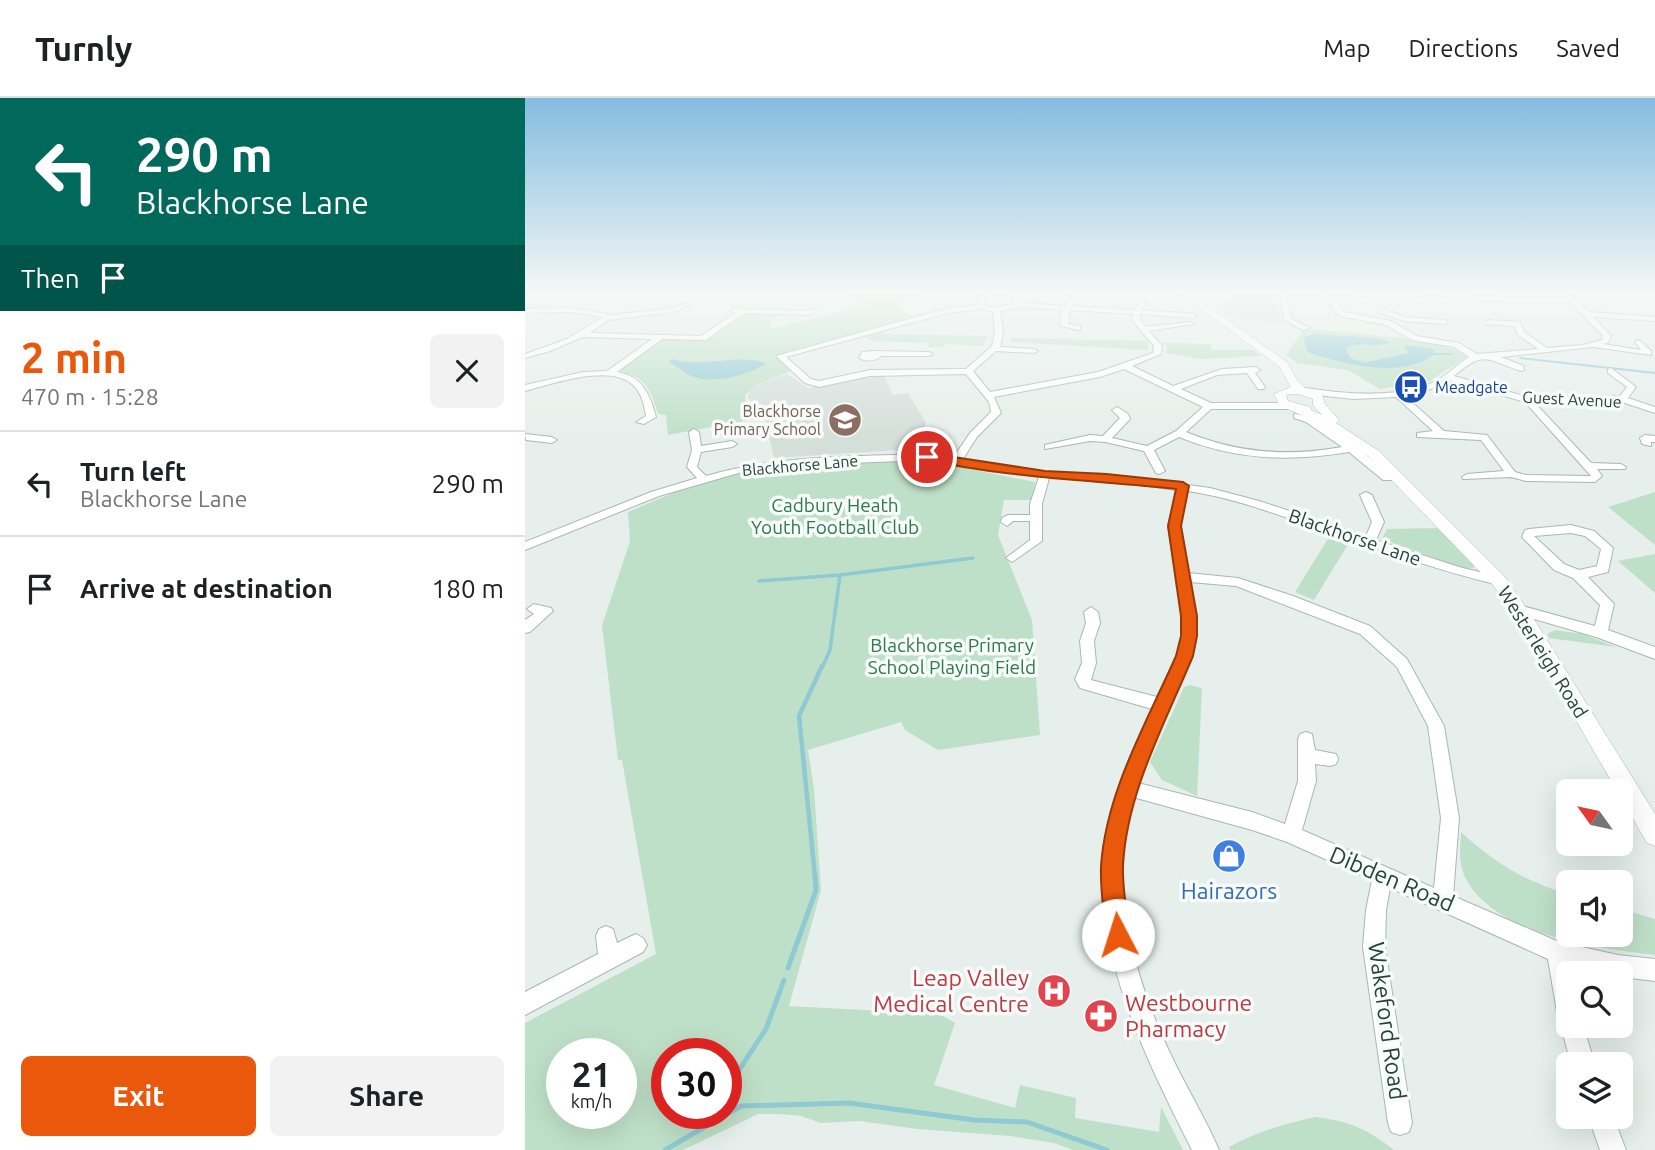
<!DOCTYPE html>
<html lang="en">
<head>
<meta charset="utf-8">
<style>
	body { margin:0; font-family:Ubuntu,sans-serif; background:#f2f2f2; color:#202124; height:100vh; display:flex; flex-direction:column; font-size:26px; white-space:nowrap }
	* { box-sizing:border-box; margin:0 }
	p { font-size:23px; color:#757577 }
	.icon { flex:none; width:38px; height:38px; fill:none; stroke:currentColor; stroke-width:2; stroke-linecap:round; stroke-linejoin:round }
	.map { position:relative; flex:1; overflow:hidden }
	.side { display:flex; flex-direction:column; background:#fff; width:525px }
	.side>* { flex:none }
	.guide { background:#00695c; color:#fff; overflow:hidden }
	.needle { width:46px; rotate:303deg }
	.tools { position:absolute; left:1031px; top:681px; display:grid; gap:14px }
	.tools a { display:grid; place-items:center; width:77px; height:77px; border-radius:10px; background:#fff; box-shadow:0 7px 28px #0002; font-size:35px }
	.speed { position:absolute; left:21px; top:940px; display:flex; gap:14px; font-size:35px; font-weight:700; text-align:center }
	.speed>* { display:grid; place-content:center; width:91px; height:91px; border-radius:50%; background:#fff; box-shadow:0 7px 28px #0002; line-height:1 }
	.speed small { font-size:18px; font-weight:400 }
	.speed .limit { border:10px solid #d22; background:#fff; color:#111 }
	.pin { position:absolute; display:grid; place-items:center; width:60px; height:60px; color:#fff; margin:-30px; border:4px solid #fff; border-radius:50%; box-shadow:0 2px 7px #0007 }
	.me { position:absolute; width:77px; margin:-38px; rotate:355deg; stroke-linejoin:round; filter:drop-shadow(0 0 5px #0008) }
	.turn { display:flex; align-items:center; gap:24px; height:147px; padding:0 21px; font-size:32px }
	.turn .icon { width:91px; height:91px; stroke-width:2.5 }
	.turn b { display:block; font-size:49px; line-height:60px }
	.then { display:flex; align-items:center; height:66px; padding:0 21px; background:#0003; gap:14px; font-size:26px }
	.round { display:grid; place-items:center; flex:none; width:74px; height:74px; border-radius:10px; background:#f2f2f2 }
	.headline { display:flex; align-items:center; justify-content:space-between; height:119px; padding:0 21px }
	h1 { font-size:42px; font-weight:600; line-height:52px; color:#ea580c }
	.cta { display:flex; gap:14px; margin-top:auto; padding:14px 21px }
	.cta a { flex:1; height:80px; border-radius:10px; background:#ea580c; color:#fff; font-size:28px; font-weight:600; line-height:80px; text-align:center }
	.cta a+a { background:#f2f2f2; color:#202124 }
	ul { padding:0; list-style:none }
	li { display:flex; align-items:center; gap:21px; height:105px; padding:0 21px; border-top:2px solid #e0e0e0 }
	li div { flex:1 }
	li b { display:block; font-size:26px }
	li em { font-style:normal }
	header { display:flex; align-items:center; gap:42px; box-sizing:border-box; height:98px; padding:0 35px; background:#fff; border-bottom:2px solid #e0e0e0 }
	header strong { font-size:33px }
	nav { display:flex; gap:38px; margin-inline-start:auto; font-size:24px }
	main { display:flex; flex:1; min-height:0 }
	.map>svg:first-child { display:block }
	.built { fill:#d4dfda }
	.green { fill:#bfe0c8; fill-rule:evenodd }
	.water { fill:#8ec9d4 }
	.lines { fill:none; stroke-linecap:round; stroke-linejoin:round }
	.stream-far3 { stroke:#8ec9d4; stroke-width:2 }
	.stream-far2 { stroke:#8ec9d4; stroke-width:3.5 }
	.stream-far1 { stroke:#8ec9d4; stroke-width:4.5 }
	.stream { stroke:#8ec9d4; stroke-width:5 }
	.minor-casing { stroke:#a8b8b2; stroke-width:2 }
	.tertiary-casing { stroke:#a8b8b2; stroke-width:1 }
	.minor { fill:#fff; fill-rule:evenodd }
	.tertiary { fill:#fff; fill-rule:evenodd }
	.route { fill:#ea580c; stroke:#983908; stroke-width:2 }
	.labels { text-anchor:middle; stroke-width:7; stroke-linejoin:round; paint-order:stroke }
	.far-transit-label { font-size:16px; fill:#164399; stroke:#f7fbf9; text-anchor:start }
	.far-street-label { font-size:16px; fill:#24423a; stroke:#f7fbf9 }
	.far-education-label { font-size:16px; fill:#785e54; stroke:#f7fbf9; text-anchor:end }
	.park-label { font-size:19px; fill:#2d7a4b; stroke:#f7fbf9 }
	.street-label { font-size:19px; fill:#24423a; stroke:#f7fbf9 }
	.near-street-label { font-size:23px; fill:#24423a; stroke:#f7fbf9 }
	.near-shop-label { font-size:23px; fill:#366cbe; stroke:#f7fbf9 }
	.near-health-label { font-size:23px; fill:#be3a42; stroke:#f7fbf9; text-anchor:end }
</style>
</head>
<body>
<header>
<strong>Turnly</strong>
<nav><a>Map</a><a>Directions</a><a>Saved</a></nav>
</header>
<main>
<section class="side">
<div class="guide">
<div class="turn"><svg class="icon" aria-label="left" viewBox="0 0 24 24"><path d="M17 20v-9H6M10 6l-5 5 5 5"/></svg><div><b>290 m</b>Blackhorse Lane</div></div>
<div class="then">Then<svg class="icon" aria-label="arrive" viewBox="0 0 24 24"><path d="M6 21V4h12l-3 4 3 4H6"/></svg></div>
</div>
<div class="headline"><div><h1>2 min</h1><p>470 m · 15:28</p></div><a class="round"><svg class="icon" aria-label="close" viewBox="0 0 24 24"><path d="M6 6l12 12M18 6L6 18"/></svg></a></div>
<ul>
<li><svg class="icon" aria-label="left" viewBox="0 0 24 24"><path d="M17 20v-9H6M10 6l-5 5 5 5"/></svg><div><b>Turn left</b><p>Blackhorse Lane</p></div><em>290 m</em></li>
<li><svg class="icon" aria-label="arrive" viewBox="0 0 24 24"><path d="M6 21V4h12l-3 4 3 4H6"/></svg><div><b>Arrive at destination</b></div><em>180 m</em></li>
</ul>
<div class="cta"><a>Exit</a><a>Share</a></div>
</section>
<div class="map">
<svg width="1130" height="1052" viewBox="0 0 1130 1052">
	<rect width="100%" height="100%" fill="#e6efeb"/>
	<g class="built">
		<polygon points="707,194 747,194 757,226 700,218 696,210 709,200"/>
		<polygon points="262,276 283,290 351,276 360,278 367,297 383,295 401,325 390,351 249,360 240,318 222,299 227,291 234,286"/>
	</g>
	<g class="green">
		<path d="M319,194H403L375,200L373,210L389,219L250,257L266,273L233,286L220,297V301L235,320L143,337L141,317L133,316C129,302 124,285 109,278C103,275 99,276 94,271L133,242H177L185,240L217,215L255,216L244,225L248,230L342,207Z"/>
		<path d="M779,231C809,234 925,239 941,259L905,283L855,291L823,272L772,265L761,257Z"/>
		<polygon points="354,233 359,236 462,238 458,248 421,246 418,249 402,249 404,245 346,243 338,237"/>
		<polygon points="486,240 622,243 624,252 486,244"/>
		<polygon points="635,245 686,246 686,252 728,252 737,258 675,261 641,255 642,248"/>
		<path d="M399,362L510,384L507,402H479L473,437L507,522L515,637L413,652L380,632L376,624L283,652L289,691L296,792L264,908L414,916L430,925L409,987L490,1010L495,987L551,1000L550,1020L634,1034L636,1009L658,1052H548L529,1045L485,1038L393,1031L334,1023L296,1025L276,1018L255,1016H233L158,1052H0V925L131,856L97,662H93L77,527L105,443L103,414C129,403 156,391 184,382C252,362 329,364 399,362ZM37,956H96V1015H37ZM142,956H201V1015H142Z"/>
		<polygon points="1130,394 1130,447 1083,409"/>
		<polygon points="915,430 950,467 948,470 940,471 857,441 862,431"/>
		<polygon points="806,436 825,443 789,502 770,494"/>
		<polygon points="1130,456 1130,495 1093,463"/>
		<polygon points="1030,532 1058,536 1091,549 1024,540 1022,536"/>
		<polygon points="665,587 677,590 672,698 637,682 625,664 659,589"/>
		<path d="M936,734C970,765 999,783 1043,796V836H1096V811L1130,821V857C1072,850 972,838 941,781C933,766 935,750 936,734Z"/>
		<path d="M790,1019C824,1023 841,1030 869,1052H705L704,1049C731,1034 759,1026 790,1019Z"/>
	</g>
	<g class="water">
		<path d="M791,236L851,240L865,244C852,251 836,243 821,250L825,260L839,265L883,255L879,247L909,251L910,256C876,282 819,266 782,254L779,239Z"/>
		<path d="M147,261C177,271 218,254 241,266C223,277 186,287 166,278C157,274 152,267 143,264Z"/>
	</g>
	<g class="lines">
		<g class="stream-far3">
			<polyline points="910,256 926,256"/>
			<polyline points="995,260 1130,275"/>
		</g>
		<g class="stream-far2">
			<polyline points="234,483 315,477 448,460"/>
			<polyline points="297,570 305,552 315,477"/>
		</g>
		<polyline class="stream-far1" points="290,779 274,618 297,568"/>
		<g class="stream">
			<polyline points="263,870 291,792 290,777"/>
			<polyline points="201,992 241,931 259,882"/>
			<polyline points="178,1028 187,1015"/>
			<polyline points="140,1052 216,1008 324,1005 449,1022 502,1024 582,1052"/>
		</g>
		<g class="minor-casing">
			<g id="minor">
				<path d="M463,194L466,196L459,200V208L471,210L489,205V198L473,196V194L494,195L496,205L540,208L548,194H554L547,208L610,212L613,206L610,203L613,201L620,206L617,212L671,216L668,220L615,216V222L621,229L665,224L669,226L624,233L637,248L636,256L607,268L648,288L697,271L731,269L735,272L730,275L740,289L739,291H733L722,275L692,277L656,291L686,305H764L769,308L764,311H686L661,334C712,355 762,359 817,349L781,324L769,320V316C790,315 852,363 867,380L866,382H858L824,354C764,364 710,362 654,339L629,352L640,373L635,376L631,375L619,353L580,344L565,343L520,351V347L524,346L565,337L578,338L595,320L587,312L592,309L603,316L605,321L587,340L622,348L651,333L678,309L599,271L575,279L469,299L476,315L452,339L438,361L520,374L581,376L685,390L734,403L841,438L847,424L835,397L841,394L847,397L859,424L851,442L934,469L979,480L981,483L979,486L974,487C910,472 848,449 786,428C745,414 705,399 662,393L655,428L663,475L713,480L768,498L845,528L882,561L919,628L934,720L928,798L1034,844L1093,857L1130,861V883L1096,879V875H1077L1046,868L1047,875H1043V928H1058L1070,966H1046L1036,928L1038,923L1032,914L1023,861L865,790L861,812L860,849L887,1025L884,1034L875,1037L866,1034L863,1025L838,849L841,812L847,782L762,744L727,732L608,699C583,784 608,879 646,957C661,989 680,1019 694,1052H667C620,959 565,850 580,742C586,696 608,652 627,611L555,590L550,581L557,565L555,543L561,525L559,514L566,509L573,514L575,525L569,543L571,565L566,582L632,599L652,558L657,538V518L643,428L652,392L581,382L524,380L517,406V443L487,464L481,460L505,442V423H488L482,428L476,424L477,420L483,417H505V406L514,379L402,362L271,367L217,374L134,398L0,452V444L126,394L172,380L162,369L167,352L164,334L169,331L174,334L176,348L207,343L212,346L207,349L176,354L172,369L181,378C232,363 283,360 336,358C367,357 397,355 428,360L445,335L466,314L464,304L441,276L345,278L294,289L280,285L251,258L420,211L453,207L454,198ZM497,209L538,212L535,217V227L552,232H555V228L543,226L545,212L608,216L607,222L629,248L628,255L573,274L465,294L448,273L471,253L509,255L513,253L509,251L475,249L478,234L475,213ZM456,211L468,213L470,234L467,248L441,271L345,272L294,283L286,281L261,259L423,215ZM665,484L711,488L835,536L872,569L903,628L916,720L909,790L777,732L791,683L790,666L805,668L811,666L813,661L811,656L790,652L787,636L781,634L775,636L773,641V683L760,726L727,714L613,685L629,643L666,558L671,538V518Z"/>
				<path d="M755,194H838L868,196L913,194L984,200H1041L1036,194H1042L1064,214L1130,219V223L1068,219L1086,238L1083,245L1078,246L1116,252L1110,244L1114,242L1126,253V257L1068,249L976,259L999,268V272L996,273C962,262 960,251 929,278L1003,299L1095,298L1102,289L1083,275V271L1086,270L1111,289L1103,300L1130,309V315L1097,304L1010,305L1066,365L1096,366L1101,369L1100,371H1072L1077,378L1070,384L1001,383L986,379L938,381L937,379L942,376L979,373L956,342L892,339V335L908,333L871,299L829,301L781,296L777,293L781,290C819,296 873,301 909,284C922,278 932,266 944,259L929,249L887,242L861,227L814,218L796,196H762L766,221L785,230L778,232L759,222ZM803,196L868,200L907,197L984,204H1045L1078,238L1077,242L1058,247L1022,250L999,234L995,224L964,222L960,224L961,226L989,228L993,237L1013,251L952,256L934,245L892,238L866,223L819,214ZM925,282L1000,304L1066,378L1001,377L990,374L962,337L919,333L880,298L913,289Z"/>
				<path d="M161,205L163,208L149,214L83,222L65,235L176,238L210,215L205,213L209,211L282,213L287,211L291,213L284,217L219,215L181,242L137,241L92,274C117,278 125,296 131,319L119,326L111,324L121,318C119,307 117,296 108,287C85,265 27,286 0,293V287L58,274L82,273L127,241L58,239L25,253L0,260V256L42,241L78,219L47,214L0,215V211L47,210L87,217L148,210Z"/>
				<polygon points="859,211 880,219 919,222 923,224 919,226 879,223 856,215"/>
				<path d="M348,253L404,254L408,256L404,258H356C353,263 339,264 334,260L337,254Z"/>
				<polygon points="0,336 27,339 32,342 27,345 1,342"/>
				<polygon points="1120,337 1130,338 1130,344 1126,344 1126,348 1117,346 1115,340"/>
				<path d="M1046,427L1069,433L1088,450L1083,474L1063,479L1089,506L1083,532L1130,549V561L1071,539L989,515L987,512L994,507L1070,528L1075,507L1048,480L1029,472L997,439L1000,432L1004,431ZM1046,435L1060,438L1076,451L1072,468L1054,472L1039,466L1009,438Z"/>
				<polygon points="9,506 26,510 28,513 5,534 0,535 0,522 9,516 2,511"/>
				<polygon points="81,828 88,831 92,845 111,836 118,840 122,847 118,854 0,917 0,894 73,856 71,838 74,831"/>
				<polygon points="1063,1018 1088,1018 1101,1052 1075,1052"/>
			</g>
		</g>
		<g class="tertiary-casing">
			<path id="tertiary" d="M653,194H662L762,264L772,282L780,290L797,297L800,306L814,322L811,325L854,353L980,479L1009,521L1130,716V748L1122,745L1096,700V693H1092L997,529L968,487L844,359L796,326L754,307L749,296L766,289L754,268ZM764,296H774L788,301V307L797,317L786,312L785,309L763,303L761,297Z"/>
		</g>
		<use href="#minor" class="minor"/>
		<use href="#tertiary" class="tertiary"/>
	</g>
	<linearGradient id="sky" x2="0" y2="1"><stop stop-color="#84bce0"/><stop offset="0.57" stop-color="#f4f8f6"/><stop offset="1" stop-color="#f4f8f6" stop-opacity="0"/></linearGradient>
	<rect width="1130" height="341" fill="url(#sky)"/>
	<path class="route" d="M402,355L520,373L581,376L658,384L664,388L656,428L672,518V538L668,558C640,625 602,694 598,767C597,790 602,815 605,837L601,846L593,849L585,846L581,837C579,815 575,791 576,768C581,694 622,624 651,558L656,538V518L643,428L651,391C567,382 481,380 398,361L396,359Z"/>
	<defs>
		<g id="bus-disc" transform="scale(1.75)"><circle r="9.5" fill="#1a4fb4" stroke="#f7fbf9"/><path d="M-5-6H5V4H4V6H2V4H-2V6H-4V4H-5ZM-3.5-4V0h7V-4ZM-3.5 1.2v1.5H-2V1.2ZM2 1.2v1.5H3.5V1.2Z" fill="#fff"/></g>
		<g id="school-disc" transform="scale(1.75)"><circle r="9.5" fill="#8d6e63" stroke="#f7fbf9"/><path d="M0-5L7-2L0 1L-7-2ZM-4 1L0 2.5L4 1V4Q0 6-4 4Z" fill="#fff"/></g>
		<g id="shop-disc" transform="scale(1.75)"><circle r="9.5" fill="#3f7fe0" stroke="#f7fbf9"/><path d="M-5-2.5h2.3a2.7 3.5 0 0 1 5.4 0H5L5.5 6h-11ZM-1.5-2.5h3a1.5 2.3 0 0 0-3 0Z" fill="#fff"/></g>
		<g id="hospital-disc" transform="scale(1.75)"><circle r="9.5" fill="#e0444e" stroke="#f7fbf9"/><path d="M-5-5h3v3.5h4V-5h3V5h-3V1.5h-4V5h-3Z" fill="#fff"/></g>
		<g id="pharmacy-disc" transform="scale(1.75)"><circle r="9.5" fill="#e0444e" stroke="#f7fbf9"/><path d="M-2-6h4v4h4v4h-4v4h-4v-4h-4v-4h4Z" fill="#fff"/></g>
	</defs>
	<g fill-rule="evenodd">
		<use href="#bus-disc" x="886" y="289"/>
		<use href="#school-disc" x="320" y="322"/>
		<use href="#shop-disc" x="704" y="758"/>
		<use href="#hospital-disc" x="529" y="893"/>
		<use href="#pharmacy-disc" x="576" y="918"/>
	</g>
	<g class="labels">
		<g class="far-transit-label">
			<text x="910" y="295">Meadgate</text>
		</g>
		<g class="far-street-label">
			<text transform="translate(1047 301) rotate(3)" y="6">Guest Avenue</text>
			<text transform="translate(275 367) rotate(-5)" y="6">Blackhorse Lane</text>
		</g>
		<g class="far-education-label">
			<text x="296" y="319">Blackhorse<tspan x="296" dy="18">Primary School</tspan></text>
		</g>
		<g class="park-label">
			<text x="310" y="414">Cadbury Heath<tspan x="310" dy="22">Youth Football Club</tspan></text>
			<text x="427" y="554">Blackhorse Primary<tspan x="427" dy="22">School Playing Field</tspan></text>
		</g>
		<g class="street-label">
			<text transform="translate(830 439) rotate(19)" y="7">Blackhorse Lane</text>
			<text transform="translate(1018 554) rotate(58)" y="7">Westerleigh Road</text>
		</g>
		<g class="near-street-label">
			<text transform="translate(867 781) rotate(23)" y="8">Dibden Road</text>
			<text transform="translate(862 923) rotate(82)" y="8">Wakeford Road</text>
		</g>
		<g class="near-shop-label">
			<text x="704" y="801">Hairazors</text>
		</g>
		<g class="near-health-label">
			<text x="504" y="888">Leap Valley<tspan x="504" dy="26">Medical Centre</tspan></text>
			<text x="600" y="913" text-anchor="start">Westbourne<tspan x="600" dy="26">Pharmacy</tspan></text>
		</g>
	</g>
</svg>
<div class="tools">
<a><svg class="needle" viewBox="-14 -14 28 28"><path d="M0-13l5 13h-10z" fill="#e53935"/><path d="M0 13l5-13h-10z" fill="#757577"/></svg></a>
<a><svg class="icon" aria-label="sound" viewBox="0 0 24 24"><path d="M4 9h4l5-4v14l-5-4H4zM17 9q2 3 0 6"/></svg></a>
<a><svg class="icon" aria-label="search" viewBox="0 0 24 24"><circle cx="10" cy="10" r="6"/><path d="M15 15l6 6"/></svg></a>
<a><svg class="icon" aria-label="layers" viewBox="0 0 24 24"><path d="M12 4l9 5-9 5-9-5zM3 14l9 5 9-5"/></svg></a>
</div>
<div class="speed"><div>21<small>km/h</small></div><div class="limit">30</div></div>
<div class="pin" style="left:402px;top:359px;background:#d93025"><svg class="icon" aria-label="arrive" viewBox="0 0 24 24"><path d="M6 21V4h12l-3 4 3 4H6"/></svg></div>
<svg class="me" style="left:593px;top:837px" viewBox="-20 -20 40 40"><circle r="19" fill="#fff"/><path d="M0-13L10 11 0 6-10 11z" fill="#ea580c"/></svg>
</div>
</main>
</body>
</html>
